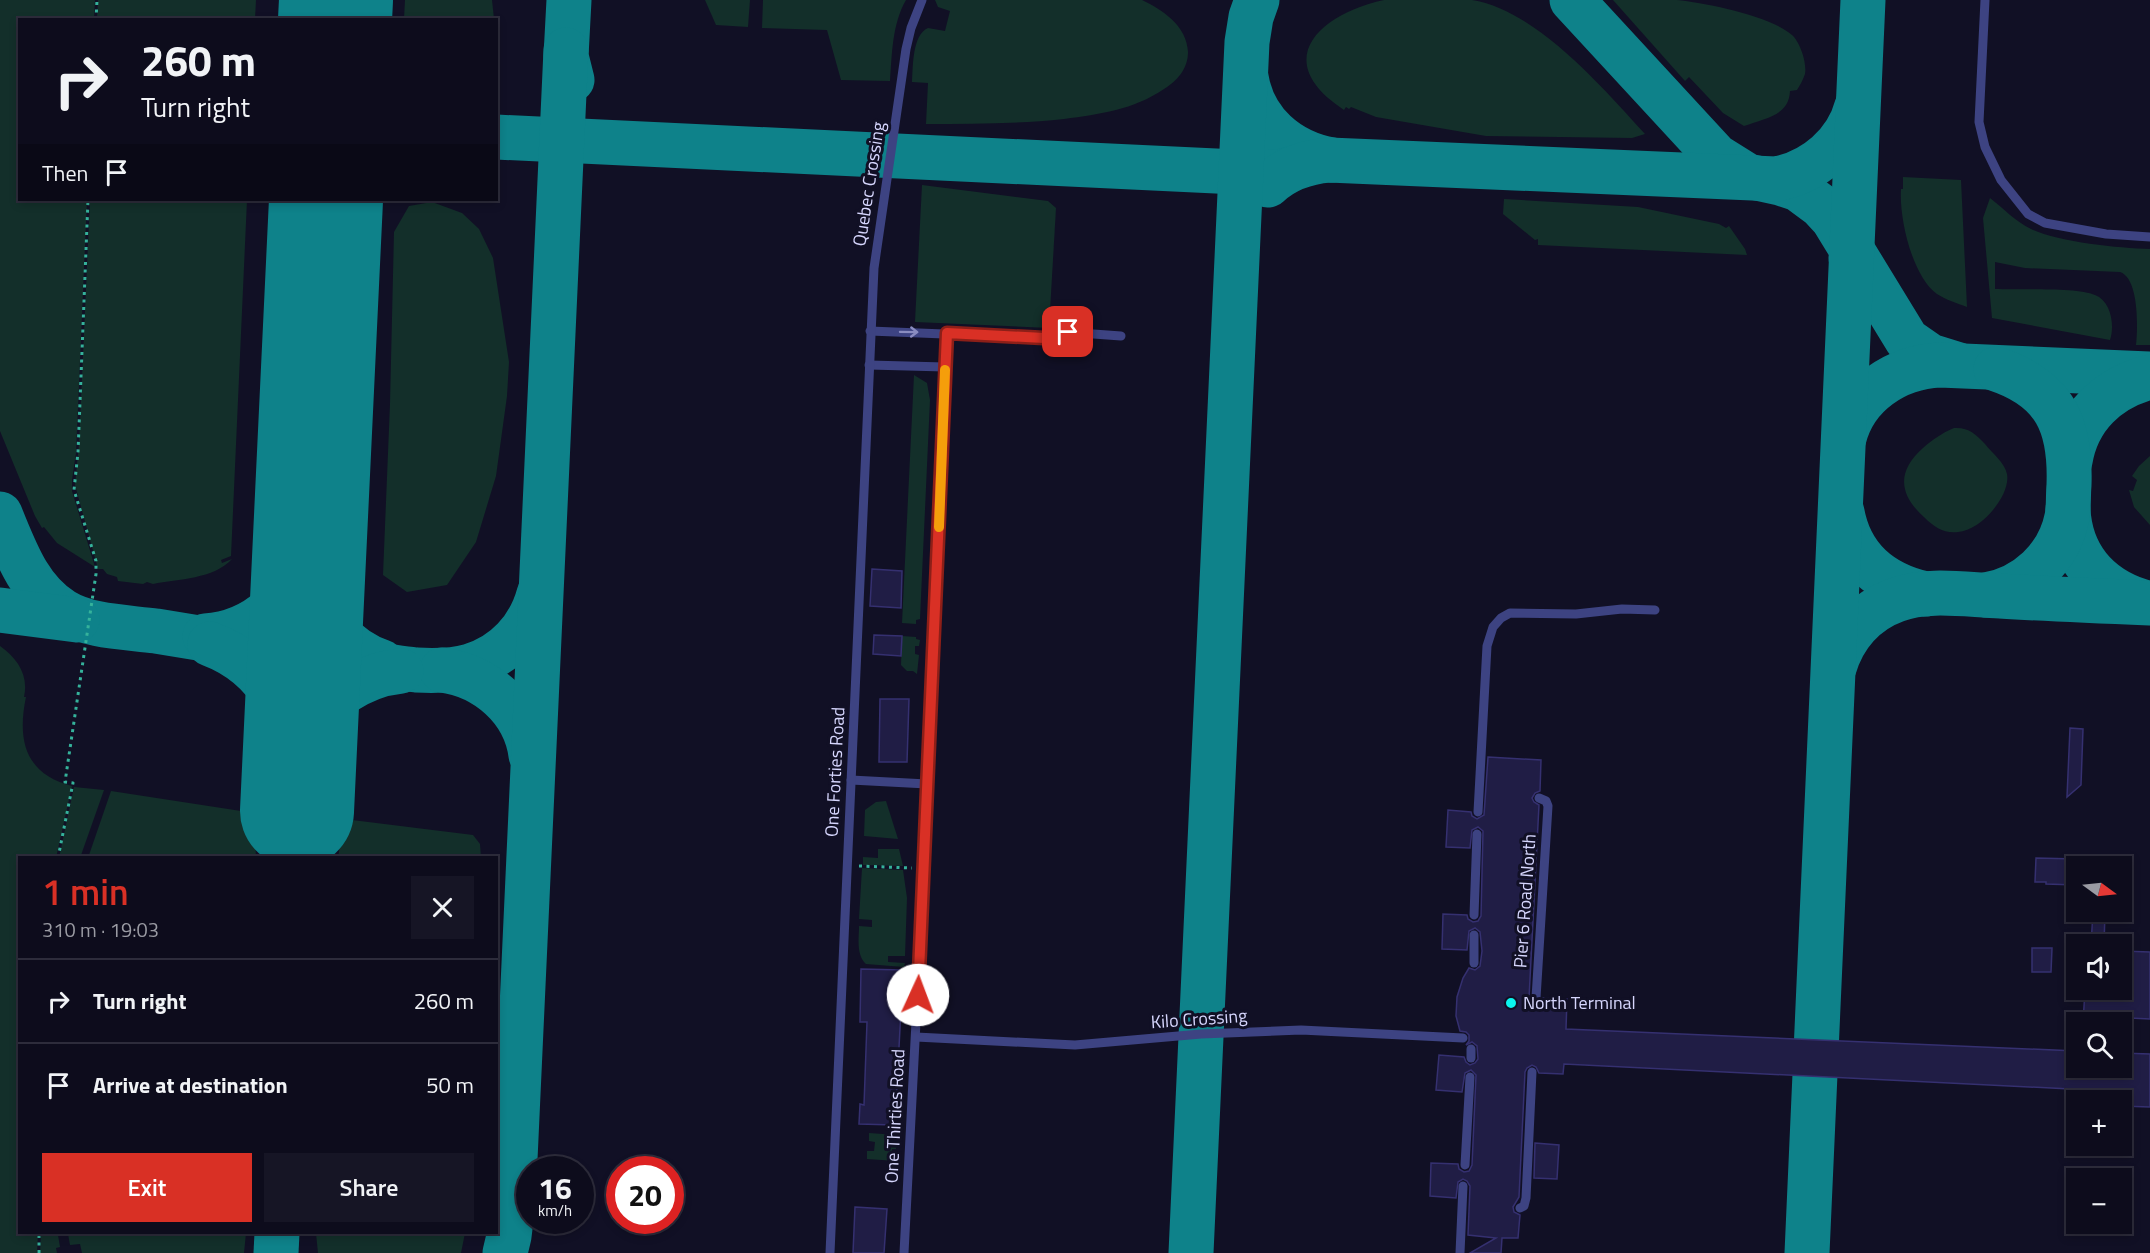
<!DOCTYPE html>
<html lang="en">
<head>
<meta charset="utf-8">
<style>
	body { margin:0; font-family:"Titillium Web",sans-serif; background:#161525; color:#f1f3f6; height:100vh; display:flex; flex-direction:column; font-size:22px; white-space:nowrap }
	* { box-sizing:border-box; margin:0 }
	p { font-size:20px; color:#9a9ba3 }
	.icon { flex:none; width:33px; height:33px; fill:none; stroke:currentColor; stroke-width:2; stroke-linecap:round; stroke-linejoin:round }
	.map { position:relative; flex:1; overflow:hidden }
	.details { position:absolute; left:18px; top:856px; width:480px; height:378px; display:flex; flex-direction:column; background:#0d0c1c; border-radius:0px; box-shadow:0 3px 9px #0003,0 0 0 2px #2d2c3b }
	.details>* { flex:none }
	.top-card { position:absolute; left:18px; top:18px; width:480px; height:183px; border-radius:0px; box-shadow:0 3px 9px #0003,0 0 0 2px #2d2c3b; background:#0d0c1c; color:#f1f3f6; overflow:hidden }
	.needle { width:39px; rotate:105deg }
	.tools { position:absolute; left:2066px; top:856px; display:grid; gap:12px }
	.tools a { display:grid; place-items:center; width:66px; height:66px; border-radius:0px; background:#0d0c1c; box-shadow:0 3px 9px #0003,0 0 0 2px #2d2c3b; font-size:30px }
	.speed { position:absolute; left:516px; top:1156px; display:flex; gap:12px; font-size:30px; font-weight:700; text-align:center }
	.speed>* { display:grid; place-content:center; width:78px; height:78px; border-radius:50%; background:#0d0c1c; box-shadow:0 3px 9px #0003,0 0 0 2px #2d2c3b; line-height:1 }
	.speed small { font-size:15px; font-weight:400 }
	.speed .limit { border:9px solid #d22; background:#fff; color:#111 }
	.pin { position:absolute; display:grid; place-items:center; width:51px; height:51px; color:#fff; margin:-26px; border-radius:12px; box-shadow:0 3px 9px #0006 }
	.me { position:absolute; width:66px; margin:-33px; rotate:2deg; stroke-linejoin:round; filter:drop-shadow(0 0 4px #0008) }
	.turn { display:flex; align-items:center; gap:21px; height:126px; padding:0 24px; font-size:27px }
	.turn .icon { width:78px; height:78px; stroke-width:2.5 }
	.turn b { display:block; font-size:42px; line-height:51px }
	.then { display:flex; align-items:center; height:57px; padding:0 24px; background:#0003; gap:12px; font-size:22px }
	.round { display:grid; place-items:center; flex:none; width:63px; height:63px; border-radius:0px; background:#161525 }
	.summary { display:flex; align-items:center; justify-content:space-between; height:102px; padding:0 24px }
	h1 { font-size:36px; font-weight:600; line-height:45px; color:#d93025 }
	.cta { display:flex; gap:12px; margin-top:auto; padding:12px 24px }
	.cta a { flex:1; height:69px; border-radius:0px; background:#d93025; color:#fff; font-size:24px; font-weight:600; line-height:69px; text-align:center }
	.cta a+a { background:#161525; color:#f1f3f6 }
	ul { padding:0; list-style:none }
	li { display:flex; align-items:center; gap:18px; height:84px; padding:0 24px; border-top:2px solid #2d2c3b }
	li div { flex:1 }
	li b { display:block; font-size:22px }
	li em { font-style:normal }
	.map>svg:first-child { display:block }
	.green { fill:#132f2a }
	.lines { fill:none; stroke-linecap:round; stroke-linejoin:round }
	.taxiway { stroke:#0e828a; stroke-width:45 }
	.runway { stroke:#0e828a; stroke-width:114 }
	.building { fill:#201d45; stroke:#353070; stroke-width:1.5 }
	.path { stroke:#35b29b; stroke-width:3; stroke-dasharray:3 4.5; stroke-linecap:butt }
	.service { stroke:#3d4382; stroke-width:9 }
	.oneway { stroke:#8a8cc0 }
	.route-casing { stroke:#8d1f18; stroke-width:15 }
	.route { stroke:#d93025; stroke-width:10 }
	.slow { stroke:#f59e0b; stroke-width:10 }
	.poi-dot { fill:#0bf4ee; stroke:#111025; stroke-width:2 }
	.labels { text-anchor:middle; stroke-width:6; stroke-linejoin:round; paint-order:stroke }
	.street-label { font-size:18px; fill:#d6d6fd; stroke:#111025 }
	.poi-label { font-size:18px; fill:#d6d6fd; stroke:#111025; text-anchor:start }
</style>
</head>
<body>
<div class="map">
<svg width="2150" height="1253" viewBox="0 0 2150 1253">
	<rect width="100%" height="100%" fill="#111025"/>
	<g class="green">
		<polygon points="0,0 95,0 94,19 20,20 20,200 87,200 76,453 72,480 72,491 95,567 57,543 44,527 42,528 35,516 0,431"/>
		<polygon points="98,0 256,0 255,19 97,19"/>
		<polygon points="405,0 492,0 494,19 404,19"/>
		<polygon points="705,0 750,0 748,27 716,25"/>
		<path d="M763,0H906C892,24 892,55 890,81L841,80L827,30L762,28Z"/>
		<path d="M935,0H1142C1163,10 1187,26 1188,52C1188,69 1177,81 1164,89C1133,110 1100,114 1064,119C1017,124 972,124 926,124L928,83L912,82C913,67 912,35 928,28L945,31L950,11L938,7Z"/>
		<path d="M1384,0C1412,0 1445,0 1472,0C1536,10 1603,88 1645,134L1632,138L1486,136L1376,117L1351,107L1349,109L1346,107L1344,110C1269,61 1319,14 1384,0Z"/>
		<path d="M1613,0C1634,0 1656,0 1677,0C1706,3 1771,16 1792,35C1800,42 1807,63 1805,74C1803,80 1800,85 1797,90L1790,91C1789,116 1765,118 1744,126L1723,113L1689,77L1685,81Z"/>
		<path d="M1903,177L1961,180L1967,307C1957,303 1946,300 1937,294C1912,276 1899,218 1901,189H1903Z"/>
		<polygon points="922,185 1048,201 1056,208 1049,328 915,322"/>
		<path d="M1990,198C2003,208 2016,222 2031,229C2059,242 2118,248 2150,249V345H2136C2138,328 2139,278 2120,272L2025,268L1995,262V289C2018,290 2077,287 2095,295C2111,301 2115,325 2110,340L1992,318L1983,218Z"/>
		<polygon points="1504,199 1638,207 1719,224 1726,228 1729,226 1745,249 1747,255 1538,245 1538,239 1535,240 1503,214"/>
		<path d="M90,200H247L231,556L221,560L222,563L232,559C214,579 178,579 153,584L147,582L143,584L118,581L117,577L107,574L103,569H98L75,485L79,444Z"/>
		<polygon points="432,202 462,213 479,229 493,258 509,362 507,396 496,476 476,542 447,585 407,592 383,575 390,404 394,232 409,206"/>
		<polygon points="914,375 927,383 930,400 920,619 916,620 916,624 902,623"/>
		<path d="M1954,428C1968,427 1976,434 1985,444C1992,453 2005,463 2007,474C2011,496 1980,531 1958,532C1945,534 1934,527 1925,518C1899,495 1896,472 1923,448C1932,440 1942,433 1954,428Z"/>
		<polygon points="2150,456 2150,525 2134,507 2129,490 2133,491 2137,480 2132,476 2139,466"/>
		<polygon points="902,636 916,637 916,639 920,640 919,646 915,646 915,654 919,655 917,674 913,671 907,671 901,665"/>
		<path d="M0,646C17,658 29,675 24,697H26C17,740 25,774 72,786L56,858H20V1233H38L37,1253H0Z"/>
		<polygon points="74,787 104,790 80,858 59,858"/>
		<polygon points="111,791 254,813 256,858 88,858"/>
		<polygon points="886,801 898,839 864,836 865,810 876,802"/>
		<polygon points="344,819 473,835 480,844 481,858 338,858"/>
		<polygon points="878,849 899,849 903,866 863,865 863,857 878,858"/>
		<path d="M862,868L903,870L907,898L905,956H888V962L905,963L904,967L866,964C856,955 859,938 859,926L872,927V920L859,919Z"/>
		<polygon points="869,1133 897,1135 896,1149 892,1149 892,1156 896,1157 896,1161 867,1159 867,1151 874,1151 875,1142 869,1141"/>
		<polygon points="41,1233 246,1233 244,1253 82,1253 80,1244 70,1245 68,1234 58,1235 60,1247 56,1248 57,1253 40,1253"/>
		<polygon points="316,1233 465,1233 461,1253 318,1253"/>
	</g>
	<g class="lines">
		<g class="taxiway">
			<polyline points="569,0 566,56 572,80"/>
			<polyline points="1572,0 1716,156 1748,176 1780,183 1798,189 1821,206 1833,219 1852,250 1851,258"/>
			<polyline points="336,20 336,0"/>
			<path d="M1246,77C1253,122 1288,152 1332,160"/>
			<polyline points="496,137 1258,173 1280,172 1293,168"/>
			<path d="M1268,185C1285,169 1306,162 1329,160L1776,179C1814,172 1847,144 1857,106"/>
			<polyline points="324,249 328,217 334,200"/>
			<polyline points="1852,250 1907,340 1930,356 1959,365"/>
			<path d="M1844,438C1855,394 1896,367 1940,365L2150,374"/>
			<path d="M2070,461C2077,417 2108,388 2150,377"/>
			<path d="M2068,509C2070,555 2097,587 2140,601"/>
			<path d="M1842,512C1850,558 1881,584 1926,594"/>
			<path d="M0,514C15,550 28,589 63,611C89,627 126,627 156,631C215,641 275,650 335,658C362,662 389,667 416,670C434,671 453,671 470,666C505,656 530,628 539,594"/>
			<path d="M310,529C309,546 307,564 310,581C318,618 347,650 382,662"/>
			<path d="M1986,595C2026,588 2059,558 2067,517C2069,507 2068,496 2069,485C2071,426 2056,389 1996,369"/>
			<polyline points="0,610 77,620"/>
			<path d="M205,636C257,633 299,593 308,543"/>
			<path d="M210,644C271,667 294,720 298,781"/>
			<path d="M1834,668C1843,636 1865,611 1896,600C1927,588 1967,595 2000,596C2050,599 2100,601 2150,603"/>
			<path d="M442,670C486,676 525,709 531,755"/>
			<path d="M299,775C301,763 303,750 307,738C321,700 362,675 401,671"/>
			<polyline points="294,858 297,811"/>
			<polyline points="276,1253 277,1233"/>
			<polyline points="505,1253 509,1236 513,1203 566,50"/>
			<polyline points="1191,1253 1247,42 1251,17 1257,0"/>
			<polyline points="1807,1253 1863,0"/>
		</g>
		<g class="runway">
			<polyline points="335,20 336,0"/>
			<polyline points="297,811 326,200"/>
		</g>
	</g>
	<g class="building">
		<polygon points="872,569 902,571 901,608 870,606"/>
		<polygon points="874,635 902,636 901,656 873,654"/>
		<polygon points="880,699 909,699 907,762 879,762"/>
		<polygon points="2070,728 2083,729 2081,785 2067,797"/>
		<polygon points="1488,757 1541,760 1540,791 1535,793 1532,798 1534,802 1539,805 1529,998 1532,1003 1536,1005 1541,1002 1543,998 1567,999 1566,1029 2076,1051 2076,1068 2121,1068 2121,1053 2150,1054 2150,1107 2121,1106 2120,1100 2070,1096 2070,1089 1564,1064 1563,1074 1539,1073 1536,1067 1532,1065 1527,1068 1525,1072 1519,1197 1513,1207 1514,1212 1520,1215 1518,1238 1502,1238 1501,1253 1470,1253 1496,1238 1468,1235 1470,1186 1467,1181 1463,1179 1458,1182 1456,1198 1430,1196 1431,1163 1458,1164 1459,1169 1464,1172 1469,1171 1472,1165 1476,1075 1471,1070 1465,1073 1462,1092 1436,1090 1439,1055 1464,1057 1466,1062 1470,1065 1475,1063 1478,1059 1477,1046 1472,1042 1466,1045 1469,1041 1469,1035 1466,1032 1460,1031 1456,1016 1457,997 1463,978 1469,968 1475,970 1480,966 1482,951 1480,932 1475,928 1469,931 1467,950 1442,949 1443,914 1467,915 1468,919 1473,922 1478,921 1481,916 1483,831 1478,827 1472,830 1470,848 1446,847 1448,810 1471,812 1472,816 1477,819 1484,815"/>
		<polygon points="2036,858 2076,859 2076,885 2046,884 2046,882 2035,882"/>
		<polygon points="2093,912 2105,912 2104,945 2091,945"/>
		<polygon points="2032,948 2052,948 2051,972 2032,972"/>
		<polygon points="2121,951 2150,952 2150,1019 2110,1017 2109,1023 2083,1023 2085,990 2121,990"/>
		<polygon points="861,969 903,970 895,1125 859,1124 860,1104 864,1105 867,1022 860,1022"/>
		<polygon points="1535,1143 1559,1145 1557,1179 1534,1178"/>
		<polygon points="855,1207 887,1209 884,1253 853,1253"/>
	</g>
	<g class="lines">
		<g class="path">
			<polyline points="96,20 97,0"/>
			<polyline points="58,858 73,783 65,782 96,574 96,561 74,490 78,452 88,200"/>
			<polyline points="859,866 912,868"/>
			<polyline points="39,1253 39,1233"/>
		</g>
		<g class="service">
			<polyline points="1985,0 1979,122 1985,147 2001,180 2028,214 2045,223 2106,234 2150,237"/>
			<polyline points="870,331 1044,338 1066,332 1121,336"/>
			<polyline points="869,365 945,367"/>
			<polyline points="851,780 927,784"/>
			<polyline points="1478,812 1487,646 1493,627 1501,618 1510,613 1576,614 1622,609 1655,610"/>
			<polyline points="1474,915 1477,834"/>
			<polyline points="1474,963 1474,935"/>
			<polyline points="1536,998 1548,806 1546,801 1539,798"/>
			<polyline points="916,1037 1075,1045 1201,1034 1301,1030 1463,1038"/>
			<polyline points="1471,1058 1471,1049"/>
			<polyline points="1465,1165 1470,1077"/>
			<polyline points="1520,1208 1524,1206 1526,1198 1532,1072"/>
			<polyline points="830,1253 874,268 906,49 911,28 922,0"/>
			<polyline points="904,1253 924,868 947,333"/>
			<polyline points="1460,1253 1463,1186"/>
		</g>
	</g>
	<defs><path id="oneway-shaft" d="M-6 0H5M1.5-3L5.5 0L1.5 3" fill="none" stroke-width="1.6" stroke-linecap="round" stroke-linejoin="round" transform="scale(1.5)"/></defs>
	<use class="oneway" href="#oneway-shaft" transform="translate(909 332) rotate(1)"/>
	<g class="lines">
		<g class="route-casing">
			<polyline id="route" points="918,995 947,333 1044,338 1068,332"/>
		</g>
		<use href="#route" class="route"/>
		<polyline class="slow" points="939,527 945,370"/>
	</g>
	<circle class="poi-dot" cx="1511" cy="1003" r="6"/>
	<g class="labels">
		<g class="street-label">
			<text transform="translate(869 184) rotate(-81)" y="6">Quebec Crossing</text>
			<text transform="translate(835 772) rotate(-87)" y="6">One Forties Road</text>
			<text transform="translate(1525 901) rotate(-86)" y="6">Pier 6 Road North</text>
			<text transform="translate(1199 1019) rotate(-4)" y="6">Kilo Crossing</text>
			<text transform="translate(895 1116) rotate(-87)" y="6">One Thirties Road</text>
		</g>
		<g class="poi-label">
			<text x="1523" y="1009">North Terminal</text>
		</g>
	</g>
</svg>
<div class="tools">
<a><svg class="needle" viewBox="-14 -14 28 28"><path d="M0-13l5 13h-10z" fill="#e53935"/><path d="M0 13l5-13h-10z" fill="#9a9ba3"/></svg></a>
<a><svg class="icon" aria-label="sound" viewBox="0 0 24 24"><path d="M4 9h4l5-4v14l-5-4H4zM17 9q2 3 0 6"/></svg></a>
<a><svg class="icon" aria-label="search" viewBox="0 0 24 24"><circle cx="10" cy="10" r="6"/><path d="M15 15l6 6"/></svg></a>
<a>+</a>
<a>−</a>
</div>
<div class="speed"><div>16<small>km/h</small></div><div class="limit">20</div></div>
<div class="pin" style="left:1068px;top:332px;background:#d93025"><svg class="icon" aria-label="arrive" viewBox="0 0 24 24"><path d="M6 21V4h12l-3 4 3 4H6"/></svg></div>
<svg class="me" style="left:918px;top:995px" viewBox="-20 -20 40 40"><circle r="19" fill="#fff"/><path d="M0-13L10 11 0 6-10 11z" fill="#d93025"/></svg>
<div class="top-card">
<div class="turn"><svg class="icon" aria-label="right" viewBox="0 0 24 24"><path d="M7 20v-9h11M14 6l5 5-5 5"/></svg><div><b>260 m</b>Turn right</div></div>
<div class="then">Then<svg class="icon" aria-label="arrive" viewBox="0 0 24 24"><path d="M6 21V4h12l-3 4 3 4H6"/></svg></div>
</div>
<section class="details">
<div class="summary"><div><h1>1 min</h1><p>310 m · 19:03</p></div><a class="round"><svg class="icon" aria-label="close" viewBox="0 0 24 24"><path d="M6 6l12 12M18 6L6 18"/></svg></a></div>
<ul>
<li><svg class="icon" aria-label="right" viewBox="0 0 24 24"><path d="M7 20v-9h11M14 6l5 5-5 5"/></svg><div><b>Turn right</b></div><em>260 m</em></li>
<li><svg class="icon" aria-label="arrive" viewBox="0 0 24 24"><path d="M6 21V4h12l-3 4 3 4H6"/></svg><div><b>Arrive at destination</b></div><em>50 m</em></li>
</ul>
<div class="cta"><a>Exit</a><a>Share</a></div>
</section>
</div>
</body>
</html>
